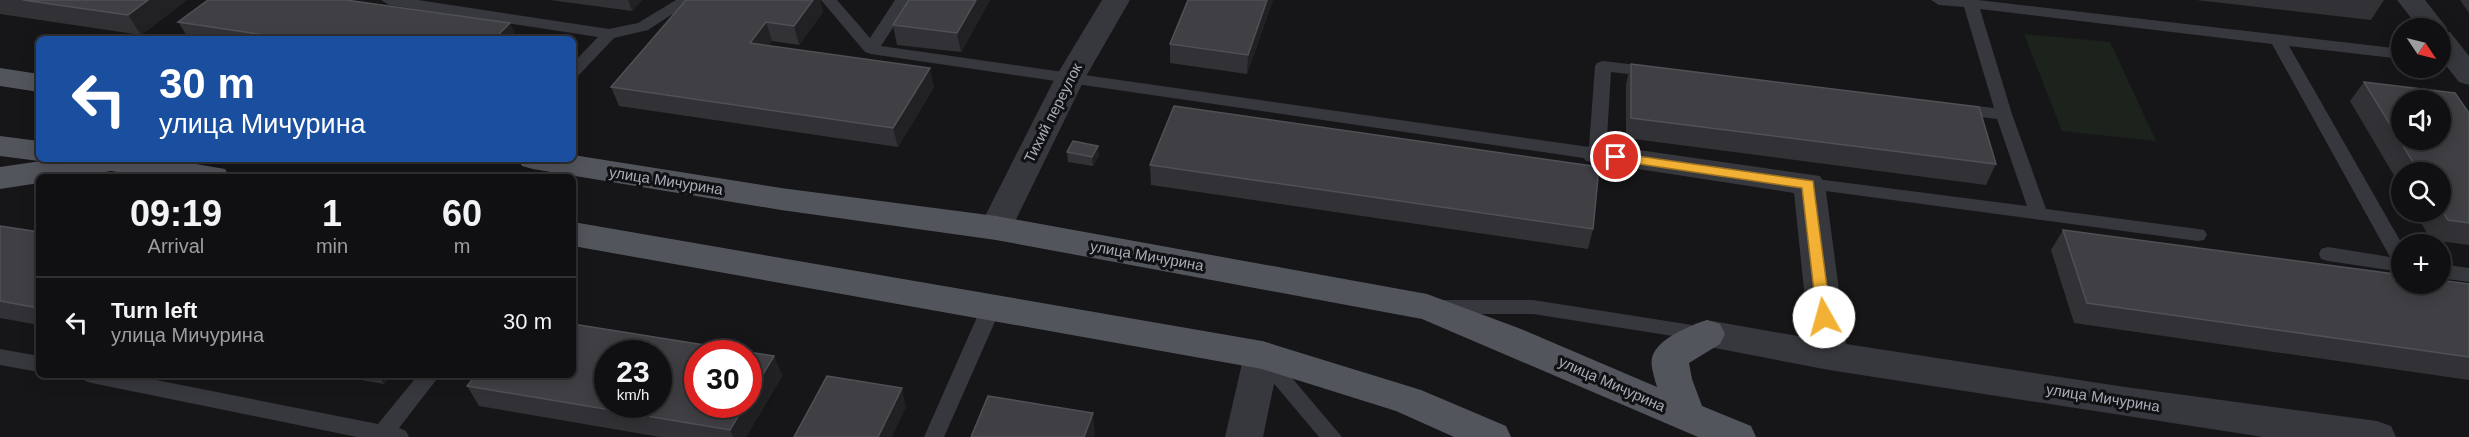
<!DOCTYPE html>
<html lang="en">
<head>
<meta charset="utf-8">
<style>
	body { margin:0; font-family:Arial,sans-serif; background:#1e1e20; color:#f1f3f6; height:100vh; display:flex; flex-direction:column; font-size:22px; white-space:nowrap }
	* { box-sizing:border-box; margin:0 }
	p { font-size:20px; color:#9c9d9f }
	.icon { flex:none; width:33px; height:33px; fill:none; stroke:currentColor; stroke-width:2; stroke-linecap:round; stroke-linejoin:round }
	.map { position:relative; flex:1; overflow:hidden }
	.side { position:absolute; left:36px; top:174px; width:540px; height:204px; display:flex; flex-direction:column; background:#101012; border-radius:9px; box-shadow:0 3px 15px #0003,0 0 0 2px #303032 }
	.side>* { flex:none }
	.banner { position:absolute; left:36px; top:36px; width:540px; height:126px; border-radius:9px; box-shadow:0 3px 15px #0003,0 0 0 2px #303032; background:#1a4fa0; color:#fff; overflow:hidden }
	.needle { width:39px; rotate:125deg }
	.tools { position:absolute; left:2391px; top:18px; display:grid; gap:12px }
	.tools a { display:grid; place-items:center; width:60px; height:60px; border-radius:50%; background:#101012; box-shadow:0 3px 15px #0003,0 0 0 2px #303032; font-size:30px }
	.speed { position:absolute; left:594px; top:340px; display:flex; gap:12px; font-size:30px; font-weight:700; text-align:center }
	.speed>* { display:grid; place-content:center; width:78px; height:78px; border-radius:50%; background:#101012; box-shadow:0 3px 15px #0003,0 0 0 2px #303032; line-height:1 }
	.speed small { font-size:15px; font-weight:400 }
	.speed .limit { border:9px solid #d22; background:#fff; color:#111 }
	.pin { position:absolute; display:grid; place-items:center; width:51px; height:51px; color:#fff; margin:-26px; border:3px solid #fff; border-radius:50%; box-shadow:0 2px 6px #0007 }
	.me { position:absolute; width:66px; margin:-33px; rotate:353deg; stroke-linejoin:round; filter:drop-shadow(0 0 4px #0008) }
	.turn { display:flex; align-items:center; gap:21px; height:126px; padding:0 24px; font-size:27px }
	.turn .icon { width:78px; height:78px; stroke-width:2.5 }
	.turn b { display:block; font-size:42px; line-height:51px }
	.eta { display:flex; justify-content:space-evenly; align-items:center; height:102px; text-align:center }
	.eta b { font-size:36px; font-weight:700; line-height:42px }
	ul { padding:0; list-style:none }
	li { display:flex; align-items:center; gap:18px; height:90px; padding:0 24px; border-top:2px solid #303032 }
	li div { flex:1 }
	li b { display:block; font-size:22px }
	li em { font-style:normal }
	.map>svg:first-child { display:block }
	.green { fill:#1c231d }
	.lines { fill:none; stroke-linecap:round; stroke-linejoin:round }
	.lane { fill:#37383d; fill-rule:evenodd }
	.street { fill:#37383d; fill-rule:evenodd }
	.primary { fill:#53555c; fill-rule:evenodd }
	.wall { fill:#323236 }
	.shaded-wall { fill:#212124 }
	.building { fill:#3f3f44; stroke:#4f5156; stroke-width:1.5; fill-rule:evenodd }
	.route { fill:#f2b134; stroke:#9d7322; stroke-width:1.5 }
	.labels { text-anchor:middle; stroke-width:6; stroke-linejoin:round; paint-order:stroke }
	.street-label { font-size:15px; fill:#a8adb8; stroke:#111113 }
</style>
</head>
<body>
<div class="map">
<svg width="2469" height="437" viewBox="0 0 2469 437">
	<rect width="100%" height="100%" fill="#161618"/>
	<polygon class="green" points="2024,34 2110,42 2156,141 2062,131"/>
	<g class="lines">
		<g class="lane">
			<polygon points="381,0 418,0 609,29 638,23 676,0 694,0 648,30 614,38 579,75 573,77 573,63 598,37 389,5"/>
			<polygon points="821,0 837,0 870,38 895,0 911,0 881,46 1589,147 1595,66 1597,63 1603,61 1654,67 1662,72 1654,77 1611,72 1606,154 1603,158 1597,160 871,54 865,52"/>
			<polygon points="1931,0 1978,0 2402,49 2402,59 2289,46 2402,244 2402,272 2328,261 2321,259 2319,254 2321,249 2328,247 2390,257 2272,44 1980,9 2012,114 2046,209 2198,229 2204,230 2207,235 2204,240 2198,241 1803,188 1800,184 1803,180 1809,178 2027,206 1997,119 1958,114 1952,113 1950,109 1952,105 1958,104 1994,108 1964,7 1939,5"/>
			<polygon points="2440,264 2469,268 2469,282 2440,278"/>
			<polygon points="1438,300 1533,300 1705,327 1712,329 1715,334 1712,339 1705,341 1533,314 1438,314 1431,312 1428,307 1431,302"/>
			<polygon points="991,301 998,303 1001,308 944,437 924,437 981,308 984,303"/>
			<polygon points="0,349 39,356 39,372 0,365"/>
			<polygon points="1263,349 1270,352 1342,437 1319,437 1256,362 1253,357 1256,352"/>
			<polygon points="82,375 131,375 378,424 418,375 440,375 399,428 406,431 409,437 357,437 92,383 85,381"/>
		</g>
		<g class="street">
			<polygon points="1102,0 1130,0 1085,78 1008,236 996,240 984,236 979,228 1055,78"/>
			<polygon points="2397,0 2425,0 2447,28 2445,31 2450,32 2469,56 2469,85 2459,82 2440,58 2440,28 2419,28"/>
			<polygon points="1597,144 1820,176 1825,184 1846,344 2125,387 2377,421 2391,426 2396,437 2263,437 1829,370 1694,344 1689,334 1694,324 1707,320 1809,338 1794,193 1586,161 1581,154 1586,147"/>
			<polygon points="1262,341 1275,345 1280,355 1263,437 1225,437 1244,355 1249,345"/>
		</g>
		<g class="primary">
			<polygon points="0,68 39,74 39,92 0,86"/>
			<polygon points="0,136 39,141 39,159 48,159 39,161 0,156"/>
			<path d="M573,155L781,188L996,216L1427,294L1521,329L1657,387C1655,379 1650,366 1652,358C1657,338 1690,326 1707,320L1720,324L1725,334L1720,344L1689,363L1692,379L1702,406L1751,426L1756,437H1698L1422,319L996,240L781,210L533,169L522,166L517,159H573Z"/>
			<polygon points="55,159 167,159 225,169 230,177 146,177 111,171 76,177 39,177 39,183 0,189 0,167"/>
			<polygon points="573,222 1262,341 1421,390 1506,426 1511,437 1454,437 1396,411 1262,369 573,246"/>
		</g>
	</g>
	<g class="wall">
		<polygon points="0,0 187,0 141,35 0,14"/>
		<polygon points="550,0 642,0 632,11"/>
		<polygon points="686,0 820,0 823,12 799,45 772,41 768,46 934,87 898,147 619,106 611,87"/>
		<polygon points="990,0 961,52 897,45 893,25"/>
		<polygon points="1273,0 1247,74 1170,63 1170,44"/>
		<polygon points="2196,0 2384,0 2371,20"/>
		<polygon points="2460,0 2469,0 2469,13"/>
		<polygon points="178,22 518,39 189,39"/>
		<polygon points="1631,64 1996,164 1986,185 1626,138 1626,84"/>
		<polygon points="2364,82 2469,113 2469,245 2431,240 2415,212 2440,212 2440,172 2402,172 2402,189 2350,101"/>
		<polygon points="1067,152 1099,155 1093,166 1068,162"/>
		<polygon points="1150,165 1593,229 1588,249 1151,185"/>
		<polygon points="0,226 39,232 39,325 0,318"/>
		<polygon points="2063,230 2469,284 2469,380 2074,323 2051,250"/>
		<polygon points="774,356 782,376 746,437 660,437 479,406 467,386"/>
		<polygon points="332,375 391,375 384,384"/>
	</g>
	<g class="shaded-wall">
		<polygon points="148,0 187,0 141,35 128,15"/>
		<polygon points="628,0 642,0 632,11"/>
		<polygon points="813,0 820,0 823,12 799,45 794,26"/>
		<polygon points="976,0 990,0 961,52 957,33"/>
		<polygon points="1267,0 1273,0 1247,74 1248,55"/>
		<polygon points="766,22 772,41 756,62 750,43"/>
		<polygon points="510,23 518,39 494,39"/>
		<polygon points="930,68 934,87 898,147 893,128"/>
		<polygon points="1098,146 1099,155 1093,166 1092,157"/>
		<polygon points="774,356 782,376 746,437 733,437 730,430 745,405 748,405 748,399"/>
		<polygon points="378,375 391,375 384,384"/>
		<polygon points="902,388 906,407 892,437 878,437"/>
		<polygon points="1093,413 1095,433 1094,437 1084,437"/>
	</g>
	<g class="building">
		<polygon points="23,0 148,0 128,15"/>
		<polygon points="208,0 346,0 510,23 494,39 292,39 178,22"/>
		<polygon points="686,0 813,0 794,26 766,22 750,43 930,68 893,128 611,87"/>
		<polygon points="909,0 976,0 957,33 893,25"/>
		<polygon points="1188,0 1267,0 1248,55 1170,44"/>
		<polygon points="1631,64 1979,107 1996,164 1631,118"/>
		<path d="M2364,82L2455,93L2469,113V223L2448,220L2440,208V172H2419ZM2402,100H2440V140H2402Z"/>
		<polygon points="1174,106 1599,167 1593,229 1150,165"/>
		<polygon points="1073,141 1098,146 1092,157 1067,152"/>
		<polygon points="0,226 39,232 39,308 0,301"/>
		<polygon points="2063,230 2402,275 2402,284 2440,284 2440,280 2469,284 2469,357 2087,303"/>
		<path d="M573,324L774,356L748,399V354H698V405H745L730,430L467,386L476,375H573ZM608,354H658V405H608Z"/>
		<polygon points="827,376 902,388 878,437 794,437"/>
		<polygon points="988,396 1093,413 1084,437 971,437"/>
	</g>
	<polygon class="route" points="1616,153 1813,181 1831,317 1829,321 1819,321 1817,317 1802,188 1612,160 1610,157"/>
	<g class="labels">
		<g class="street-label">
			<text transform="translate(1053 113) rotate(-63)" y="5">Тихий переулок</text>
			<text transform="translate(666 181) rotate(9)" y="5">улица Мичурина</text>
			<text transform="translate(1147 256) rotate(10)" y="5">улица Мичурина</text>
			<text transform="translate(1612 384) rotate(24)" y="5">улица Мичурина</text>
			<text transform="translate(2103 398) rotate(9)" y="5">улица Мичурина</text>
		</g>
	</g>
</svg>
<div class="tools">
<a><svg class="needle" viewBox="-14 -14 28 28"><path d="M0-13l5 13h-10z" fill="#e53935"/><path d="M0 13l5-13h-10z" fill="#9c9d9f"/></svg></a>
<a><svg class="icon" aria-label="sound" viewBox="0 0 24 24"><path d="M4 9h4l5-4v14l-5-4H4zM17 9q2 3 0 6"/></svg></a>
<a><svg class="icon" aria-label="search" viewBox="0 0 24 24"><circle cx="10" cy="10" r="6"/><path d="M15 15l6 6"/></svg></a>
<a>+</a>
</div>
<div class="speed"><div>23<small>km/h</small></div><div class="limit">30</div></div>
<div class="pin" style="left:1616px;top:157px;background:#d93025"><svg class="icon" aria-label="arrive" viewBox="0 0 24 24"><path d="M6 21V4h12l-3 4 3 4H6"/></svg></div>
<svg class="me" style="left:1824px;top:317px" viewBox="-20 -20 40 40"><circle r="19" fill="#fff"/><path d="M0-13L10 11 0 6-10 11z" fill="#f2b134"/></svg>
<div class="banner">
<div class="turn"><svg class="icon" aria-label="left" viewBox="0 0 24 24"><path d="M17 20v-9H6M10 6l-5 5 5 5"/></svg><div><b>30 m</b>улица Мичурина</div></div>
</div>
<section class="side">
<div class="eta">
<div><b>09:19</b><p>Arrival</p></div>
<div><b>1</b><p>min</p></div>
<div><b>60</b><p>m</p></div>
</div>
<ul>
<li><svg class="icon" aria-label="left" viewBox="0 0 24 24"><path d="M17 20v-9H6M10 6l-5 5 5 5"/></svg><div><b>Turn left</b><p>улица Мичурина</p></div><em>30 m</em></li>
</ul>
</section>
</div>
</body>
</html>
